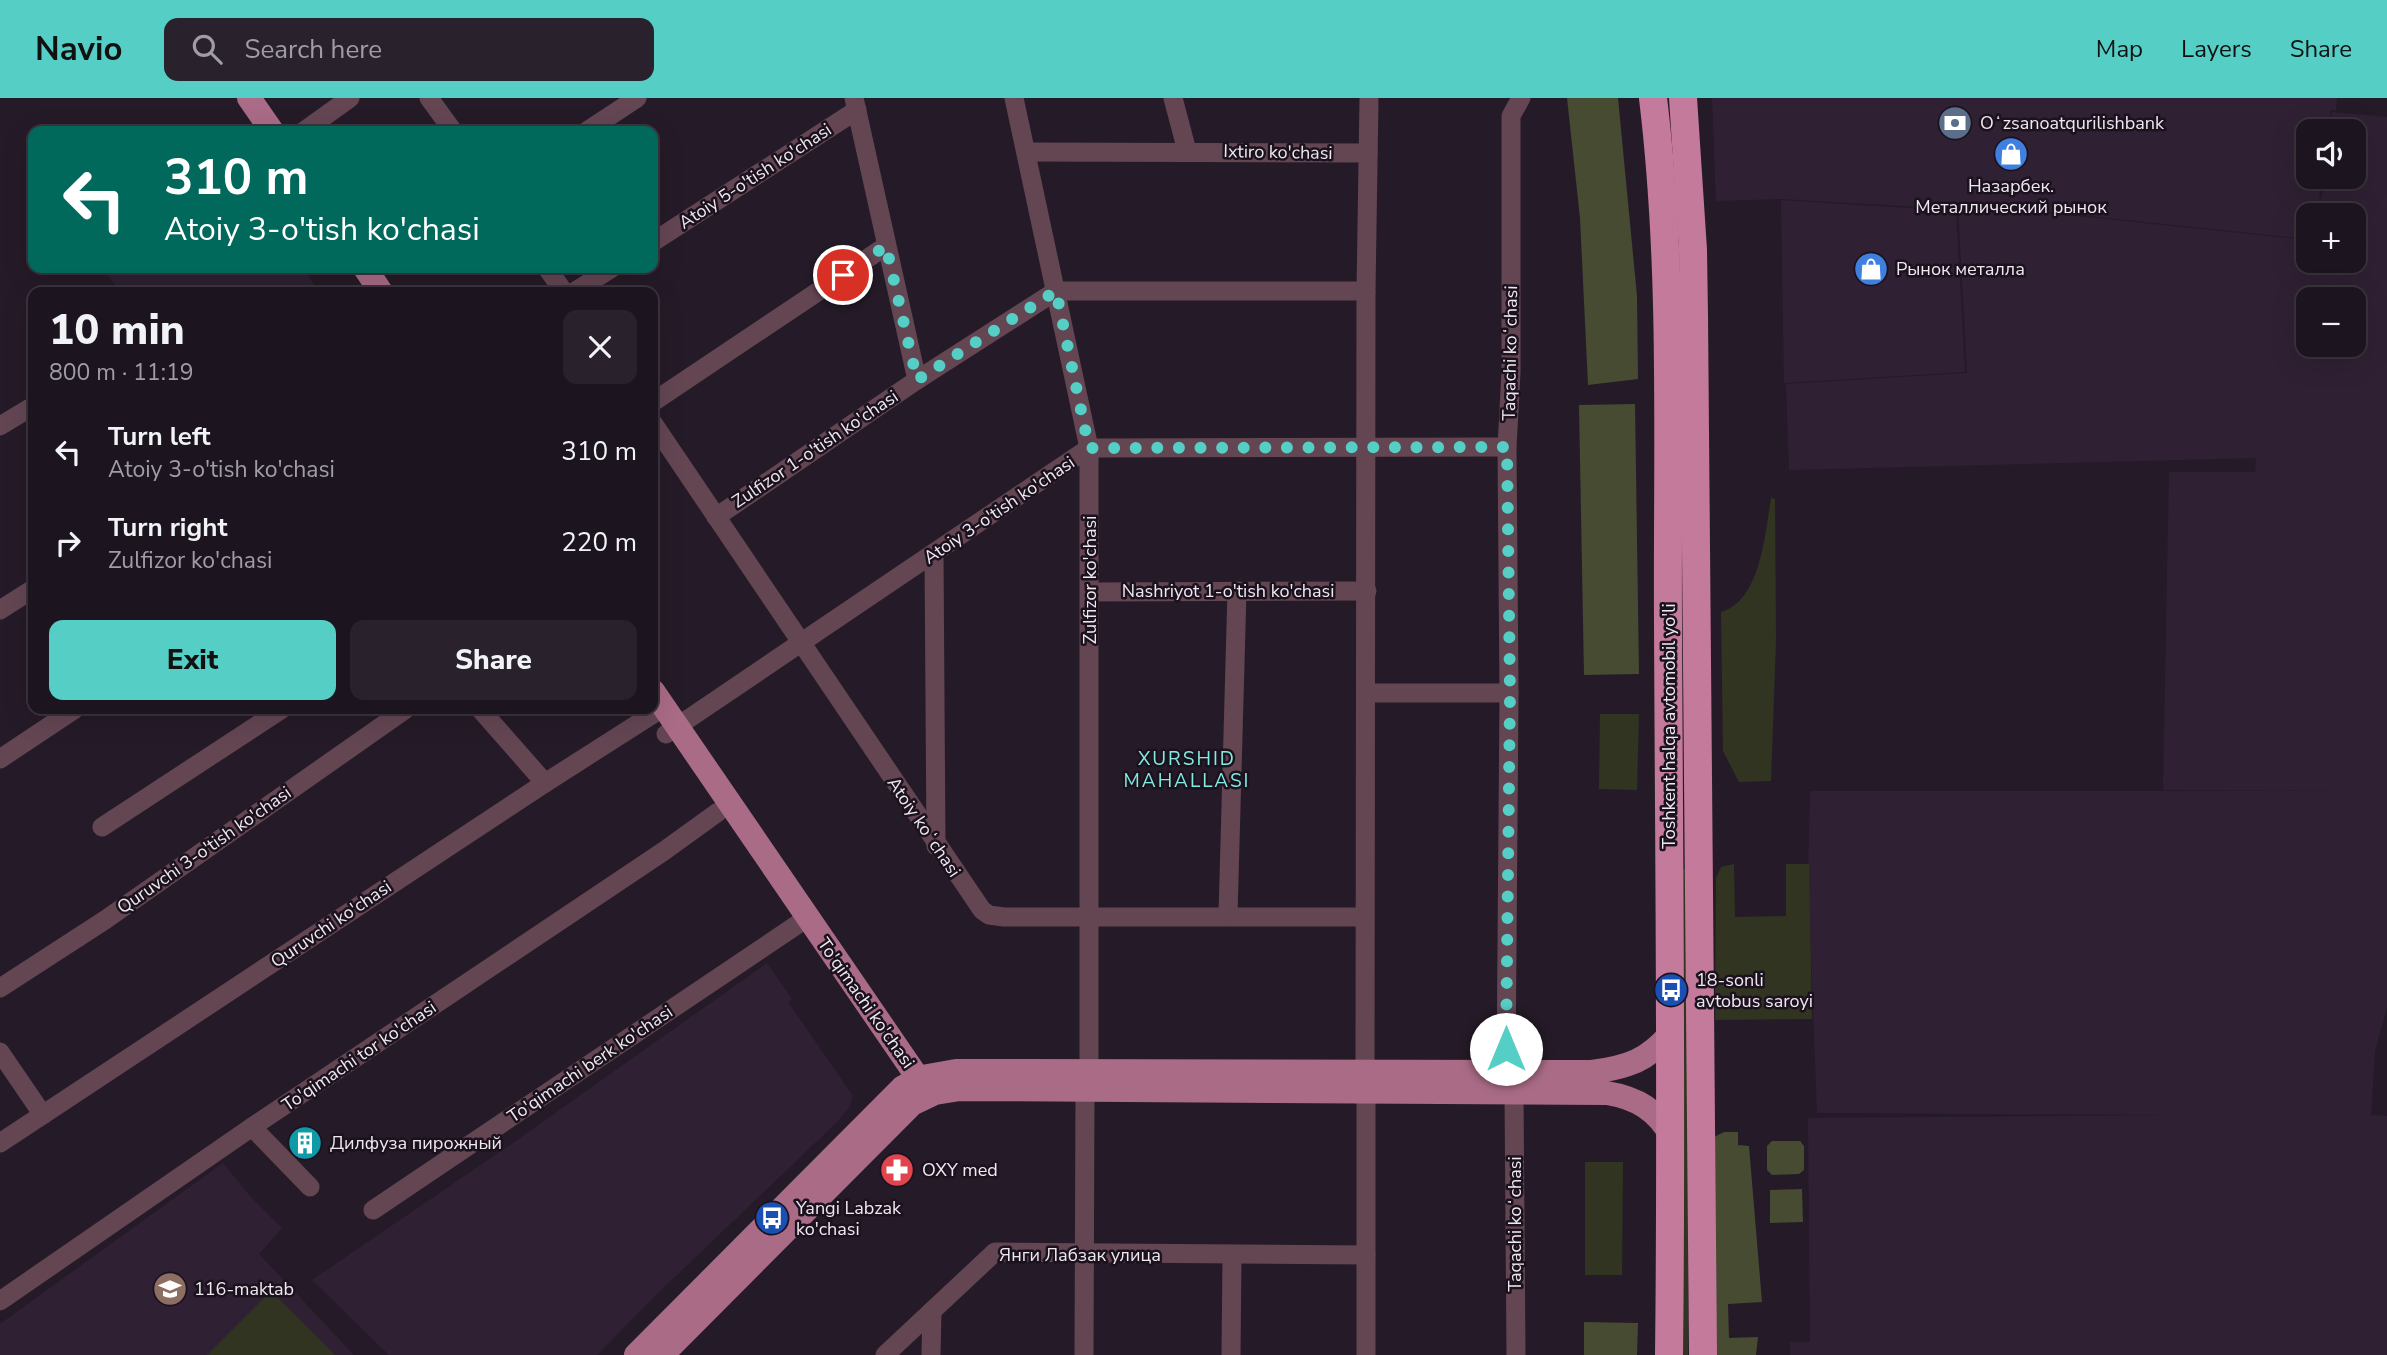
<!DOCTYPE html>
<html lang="en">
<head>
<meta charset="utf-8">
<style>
	body { margin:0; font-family:"Nunito Sans",sans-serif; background:#29212b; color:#f1f3f6; height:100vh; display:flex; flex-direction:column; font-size:26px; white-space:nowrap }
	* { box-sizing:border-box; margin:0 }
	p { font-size:23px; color:#a09ea4 }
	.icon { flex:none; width:38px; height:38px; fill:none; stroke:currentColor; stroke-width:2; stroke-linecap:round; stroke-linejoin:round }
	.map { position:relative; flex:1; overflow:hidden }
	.details { position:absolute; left:28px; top:189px; width:630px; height:427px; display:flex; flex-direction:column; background:#1c141e; border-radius:14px; box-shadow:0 7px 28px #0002,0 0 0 2px #3a333c }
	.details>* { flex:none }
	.guide { position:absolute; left:28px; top:28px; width:630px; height:147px; border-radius:14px; box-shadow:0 7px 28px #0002,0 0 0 2px #3a333c; background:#00695c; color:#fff; overflow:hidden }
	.fabs { position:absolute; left:2296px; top:21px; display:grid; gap:14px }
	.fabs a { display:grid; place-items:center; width:70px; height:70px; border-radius:14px; background:#1c141e; box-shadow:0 7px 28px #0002,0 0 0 2px #3a333c; font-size:35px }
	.pin { position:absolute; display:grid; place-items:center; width:60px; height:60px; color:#fff; margin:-30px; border:4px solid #fff; border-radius:50%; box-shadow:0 2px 7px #0007 }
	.me { position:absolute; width:77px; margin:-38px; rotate:0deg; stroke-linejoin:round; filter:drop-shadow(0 0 5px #0008) }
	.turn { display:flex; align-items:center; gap:24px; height:147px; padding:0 21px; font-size:32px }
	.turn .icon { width:91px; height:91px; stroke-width:2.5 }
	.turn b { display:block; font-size:49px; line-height:60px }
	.round { display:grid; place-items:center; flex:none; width:74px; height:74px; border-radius:14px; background:#29212b }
	.headline { display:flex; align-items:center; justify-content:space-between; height:119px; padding:0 21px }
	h1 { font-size:42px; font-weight:800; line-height:52px }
	.primary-button { display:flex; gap:14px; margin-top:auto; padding:14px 21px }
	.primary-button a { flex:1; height:80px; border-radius:14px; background:#55cec6; color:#111; font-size:28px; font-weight:800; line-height:80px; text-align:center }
	.primary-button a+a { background:#29212b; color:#f1f3f6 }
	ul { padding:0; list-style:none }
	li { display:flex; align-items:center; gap:21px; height:91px; padding:0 21px }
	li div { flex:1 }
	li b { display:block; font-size:26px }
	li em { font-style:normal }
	header { display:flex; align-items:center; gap:42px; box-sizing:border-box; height:98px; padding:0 35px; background:#55cec6; color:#111 }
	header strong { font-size:33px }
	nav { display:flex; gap:38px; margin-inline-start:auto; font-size:24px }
	.search { width:490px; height:63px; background:#29212b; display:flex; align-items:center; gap:18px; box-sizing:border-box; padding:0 24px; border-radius:14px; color:#a09ea4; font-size:26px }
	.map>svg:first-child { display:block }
	.built { fill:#2f2133; fill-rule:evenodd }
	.green { fill:#313420 }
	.forest { fill:#464b31 }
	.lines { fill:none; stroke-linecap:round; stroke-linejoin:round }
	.minor { stroke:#644653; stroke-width:19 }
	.major { stroke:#a96b86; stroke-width:24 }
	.highway { stroke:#c47a9b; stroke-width:28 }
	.route { stroke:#55cec6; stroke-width:12; stroke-dasharray:0 21.6 }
	.labels { text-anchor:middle; stroke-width:5; stroke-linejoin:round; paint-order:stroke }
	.poi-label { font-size:18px; fill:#eee8f1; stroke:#1b121e; text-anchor:start }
	.street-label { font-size:18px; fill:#eee8f1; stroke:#1b121e }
	.neighbourhood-label { font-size:19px; letter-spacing:2px; fill:#81ece4; stroke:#1b121e }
</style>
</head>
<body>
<header>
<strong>Navio</strong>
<div class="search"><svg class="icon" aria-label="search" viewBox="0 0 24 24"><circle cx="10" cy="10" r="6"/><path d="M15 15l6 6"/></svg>Search here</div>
<nav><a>Map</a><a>Layers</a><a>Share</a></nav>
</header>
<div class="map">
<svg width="2387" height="1257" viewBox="0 0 2387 1257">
	<rect width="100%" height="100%" fill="#251b28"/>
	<g class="built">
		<polygon points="1712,0 2337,0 2336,12 2331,12 2328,33 2308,33 2308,79 2322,79 2317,117 2308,117 2308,141 1957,104 1954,111 1782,101 1716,103"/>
		<path d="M2332,14L2387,19V910L2375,953L2371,1017L2387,1018V1257H1790V1244H1810L1808,1020L2172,1017L1817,1015L1808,778L1810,693H2360L2163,692L2169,374H2255L2256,360L1789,372L1786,286L1967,275L1958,106L2308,142V163H2354V117H2319L2324,79H2354V33H2330ZM2308,201H2354V247H2308Z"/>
		<polygon points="1781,102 1956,113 1965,274 1784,285"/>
		<polygon points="102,170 303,170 319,194 121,194"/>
		<polygon points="767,865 792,901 788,904 853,998 850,1008 839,1022 656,1197 597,1257 389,1257 312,1182 513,1045"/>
		<polygon points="223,1065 249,1097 282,1130 259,1156 354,1257 0,1257 0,1226"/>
	</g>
	<g class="green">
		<path d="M1771,400L1775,401L1776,542L1771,683L1739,684L1723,653L1721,514C1761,503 1765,435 1771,400Z"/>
		<polygon points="1600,616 1639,616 1637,692 1599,691"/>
		<polygon points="1734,766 1735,819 1786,818 1786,766 1809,766 1812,921 1715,922 1716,780 1721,769"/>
		<polygon points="1682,771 1689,771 1688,1257 1681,1257"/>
		<polygon points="1585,1064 1623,1064 1622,1177 1585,1177"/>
		<polygon points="271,1193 335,1257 207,1257"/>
	</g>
	<g class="forest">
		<polygon points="1567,0 1618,0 1637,198 1638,281 1588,287 1580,120"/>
		<polygon points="1635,306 1639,576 1584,577 1579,307"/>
		<polygon points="1724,1034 1738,1034 1738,1047 1749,1048 1762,1204 1728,1206 1729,1240 1758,1239 1756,1257 1711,1257 1714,1039"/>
		<polygon points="1772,1043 1800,1043 1804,1048 1804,1072 1799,1076 1772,1077 1767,1072 1767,1048"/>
		<polygon points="1802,1091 1803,1124 1770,1125 1770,1092"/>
		<polygon points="1584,1224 1638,1225 1637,1257 1584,1257"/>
	</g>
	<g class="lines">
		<g class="minor">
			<polyline points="429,0 453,33"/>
			<polyline points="854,0 917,282"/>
			<polyline points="1014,0 1089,350 1089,973"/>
			<polyline points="1173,0 1187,53"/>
			<polyline points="304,33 350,0"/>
			<polyline points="587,33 637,0"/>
			<polyline points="1026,54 1368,55"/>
			<polyline points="653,144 857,12"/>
			<polyline points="547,170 564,194"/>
			<polyline points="574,194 612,170"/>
			<polyline points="653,304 886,148"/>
			<polyline points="653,325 982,812 989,817 1004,819 1365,819"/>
			<polyline points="0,328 28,311"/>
			<polyline points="716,419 917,282 1056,193 1366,193"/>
			<polyline points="934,456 936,748"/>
			<polyline points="1090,494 1367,493"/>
			<polyline points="0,512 33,491"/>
			<polyline points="1366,595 1509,595"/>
			<polyline points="480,611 545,685"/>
			<polyline points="666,636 1089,350 1507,349"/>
			<polyline points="0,661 75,611"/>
			<polyline points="102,729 282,611"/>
			<polyline points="1228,817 1237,493"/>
			<polyline points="0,890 105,822 406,611"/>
			<polyline points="0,954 43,1017"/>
			<polyline points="1365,974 1366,193 1369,0"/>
			<polyline points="1506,974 1509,595 1507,349 1511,274 1511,18 1521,0"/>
			<polyline points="1514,994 1516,1257"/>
			<polyline points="252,1029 310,1089"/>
			<polyline points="0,1045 545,685 664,609"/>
			<polyline points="373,1112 807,820"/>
			<polyline points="0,1203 252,1029 664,753 718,714"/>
			<polyline points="885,1257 995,1154 1366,1157"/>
			<polyline points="931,1257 932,1213"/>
			<polyline points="1084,1257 1085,992"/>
			<polyline points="1231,1257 1232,1157"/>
			<polyline points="1366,1257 1366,993"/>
		</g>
		<g class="major">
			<polyline points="249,0 272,33"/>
			<polyline points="365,170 381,194"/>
			<polyline points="653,593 918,980 922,995"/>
			<path d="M636,1257L903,989L922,979L956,973L1592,974C1628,969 1647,963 1671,935"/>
			<path d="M662,1257L912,1006L935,995L960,991L1607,995C1637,1000 1657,1012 1672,1039"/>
		</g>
		<g class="highway">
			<path d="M1653,0C1674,173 1667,350 1668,524C1669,768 1672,1013 1669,1257"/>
			<polyline points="1683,0 1693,152 1694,218 1703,1257"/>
		</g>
	</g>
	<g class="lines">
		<polyline class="route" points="843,177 886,148 917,282 1056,193 1089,350 1507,349 1510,595 1506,951"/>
	</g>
	<defs>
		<g id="bank-disc" transform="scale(1.75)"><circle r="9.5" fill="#5c6f8a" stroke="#1b121e"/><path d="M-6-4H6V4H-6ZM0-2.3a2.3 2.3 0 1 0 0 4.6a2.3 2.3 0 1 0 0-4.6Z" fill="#fff"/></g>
		<g id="shop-disc" transform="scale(1.75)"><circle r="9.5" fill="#3f7fe0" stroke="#1b121e"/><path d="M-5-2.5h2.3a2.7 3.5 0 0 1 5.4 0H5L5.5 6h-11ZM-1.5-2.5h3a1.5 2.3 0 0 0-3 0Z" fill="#fff"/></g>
		<g id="bus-disc" transform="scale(1.75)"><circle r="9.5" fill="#1a4fb4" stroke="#1b121e"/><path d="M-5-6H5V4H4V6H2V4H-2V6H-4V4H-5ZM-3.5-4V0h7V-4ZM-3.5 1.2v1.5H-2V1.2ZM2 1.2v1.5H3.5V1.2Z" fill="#fff"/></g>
		<g id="building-disc" transform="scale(1.75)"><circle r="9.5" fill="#0f9aa8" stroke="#1b121e"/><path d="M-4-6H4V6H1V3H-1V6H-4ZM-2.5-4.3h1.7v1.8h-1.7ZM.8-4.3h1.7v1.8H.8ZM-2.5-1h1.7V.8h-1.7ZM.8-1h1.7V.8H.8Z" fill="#fff"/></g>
		<g id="pharmacy-disc" transform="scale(1.75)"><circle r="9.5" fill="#e0444e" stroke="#1b121e"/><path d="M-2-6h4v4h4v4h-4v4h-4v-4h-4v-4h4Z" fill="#fff"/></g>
		<g id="school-disc" transform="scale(1.75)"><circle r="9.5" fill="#8d6e63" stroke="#1b121e"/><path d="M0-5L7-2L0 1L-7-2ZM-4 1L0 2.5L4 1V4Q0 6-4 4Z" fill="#fff"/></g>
	</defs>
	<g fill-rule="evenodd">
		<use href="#bank-disc" x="1955" y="25"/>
		<use href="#shop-disc" x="2011" y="56"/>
		<use href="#shop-disc" x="1871" y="171"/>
		<use href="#bus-disc" x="1671" y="892"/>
		<use href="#building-disc" x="305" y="1045"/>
		<use href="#pharmacy-disc" x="897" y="1072"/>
		<use href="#bus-disc" x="772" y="1120"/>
		<use href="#school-disc" x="170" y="1191"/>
	</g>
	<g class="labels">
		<g class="poi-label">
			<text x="1980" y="31">Oʻzsanoatqurilishbank</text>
			<text x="2011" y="94" text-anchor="middle">Назарбек.<tspan x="2011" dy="21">Металлический рынок</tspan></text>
			<text x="1896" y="177">Рынок металла</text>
			<text x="1696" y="888">18-sonli<tspan x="1696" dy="21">avtobus saroyi</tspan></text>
			<text x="330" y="1051">Дилфуза пирожный</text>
			<text x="922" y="1078">OXY med</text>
			<text x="796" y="1116">Yangi Labzak<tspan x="796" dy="21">ko'chasi</tspan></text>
			<text x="194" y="1197">116-maktab</text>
		</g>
		<g class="street-label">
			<text transform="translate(1278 54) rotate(1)" y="6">Ixtiro ko'chasi</text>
			<text transform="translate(755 78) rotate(-33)" y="6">Atoiy 5-o'tish ko'chasi</text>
			<text transform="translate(1510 255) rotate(-89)" y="6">Taqachi koʻchasi</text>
			<text transform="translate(815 351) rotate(-34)" y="6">Zulfizor 1-o'tish ko'chasi</text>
			<text transform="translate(999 412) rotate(-34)" y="6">Atoiy 3-o'tish ko'chasi</text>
			<text transform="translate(1090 482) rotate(-90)" y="6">Zulfizor ko'chasi</text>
			<text x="1228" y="499">Nashriyot 1-o'tish ko'chasi</text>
			<text transform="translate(1669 628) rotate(-90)" y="6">Toshkent halqa avtomobil yo'li</text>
			<text transform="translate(924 729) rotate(56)" y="6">Atoiy koʻchasi</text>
			<text transform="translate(204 752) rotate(-35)" y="6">Quruvchi 3-o'tish ko'chasi</text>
			<text transform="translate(331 826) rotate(-34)" y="6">Quruvchi ko'chasi</text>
			<text transform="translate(866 905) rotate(55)" y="6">To'qimachi ko'chasi</text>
			<text transform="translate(359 958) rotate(-34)" y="6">To'qimachi tor ko'chasi</text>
			<text transform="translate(590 966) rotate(-34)" y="6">To'qimachi berk ko'chasi</text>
			<text transform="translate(1515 1126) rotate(-90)" y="6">Taqachi koʻchasi</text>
			<text x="1080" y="1163">Янги Лабзак улица</text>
		</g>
		<g class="neighbourhood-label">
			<text x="1187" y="667">XURSHID<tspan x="1187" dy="22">MAHALLASI</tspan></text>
		</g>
	</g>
</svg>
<div class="fabs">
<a><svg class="icon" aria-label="sound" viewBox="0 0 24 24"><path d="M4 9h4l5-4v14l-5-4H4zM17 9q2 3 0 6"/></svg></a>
<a>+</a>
<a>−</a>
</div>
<div class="pin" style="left:843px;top:177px;background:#d93025"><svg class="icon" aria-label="arrive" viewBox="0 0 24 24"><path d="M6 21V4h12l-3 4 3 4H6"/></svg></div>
<svg class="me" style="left:1506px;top:951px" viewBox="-20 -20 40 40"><circle r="19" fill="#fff"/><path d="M0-13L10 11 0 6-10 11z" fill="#55cec6"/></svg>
<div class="guide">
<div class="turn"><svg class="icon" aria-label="left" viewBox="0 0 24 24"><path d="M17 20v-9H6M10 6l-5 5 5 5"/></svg><div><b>310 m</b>Atoiy 3-o'tish ko'chasi</div></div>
</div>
<section class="details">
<div class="headline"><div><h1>10 min</h1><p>800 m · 11:19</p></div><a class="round"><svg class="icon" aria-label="close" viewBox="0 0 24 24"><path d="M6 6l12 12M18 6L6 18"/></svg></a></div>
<ul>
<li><svg class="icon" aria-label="left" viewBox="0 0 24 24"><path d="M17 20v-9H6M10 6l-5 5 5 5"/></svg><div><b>Turn left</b><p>Atoiy 3-o'tish ko'chasi</p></div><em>310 m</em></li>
<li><svg class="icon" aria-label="right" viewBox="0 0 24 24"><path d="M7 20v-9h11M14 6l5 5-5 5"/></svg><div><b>Turn right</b><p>Zulfizor ko'chasi</p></div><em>220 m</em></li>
</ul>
<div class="primary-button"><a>Exit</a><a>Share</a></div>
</section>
</div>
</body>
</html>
